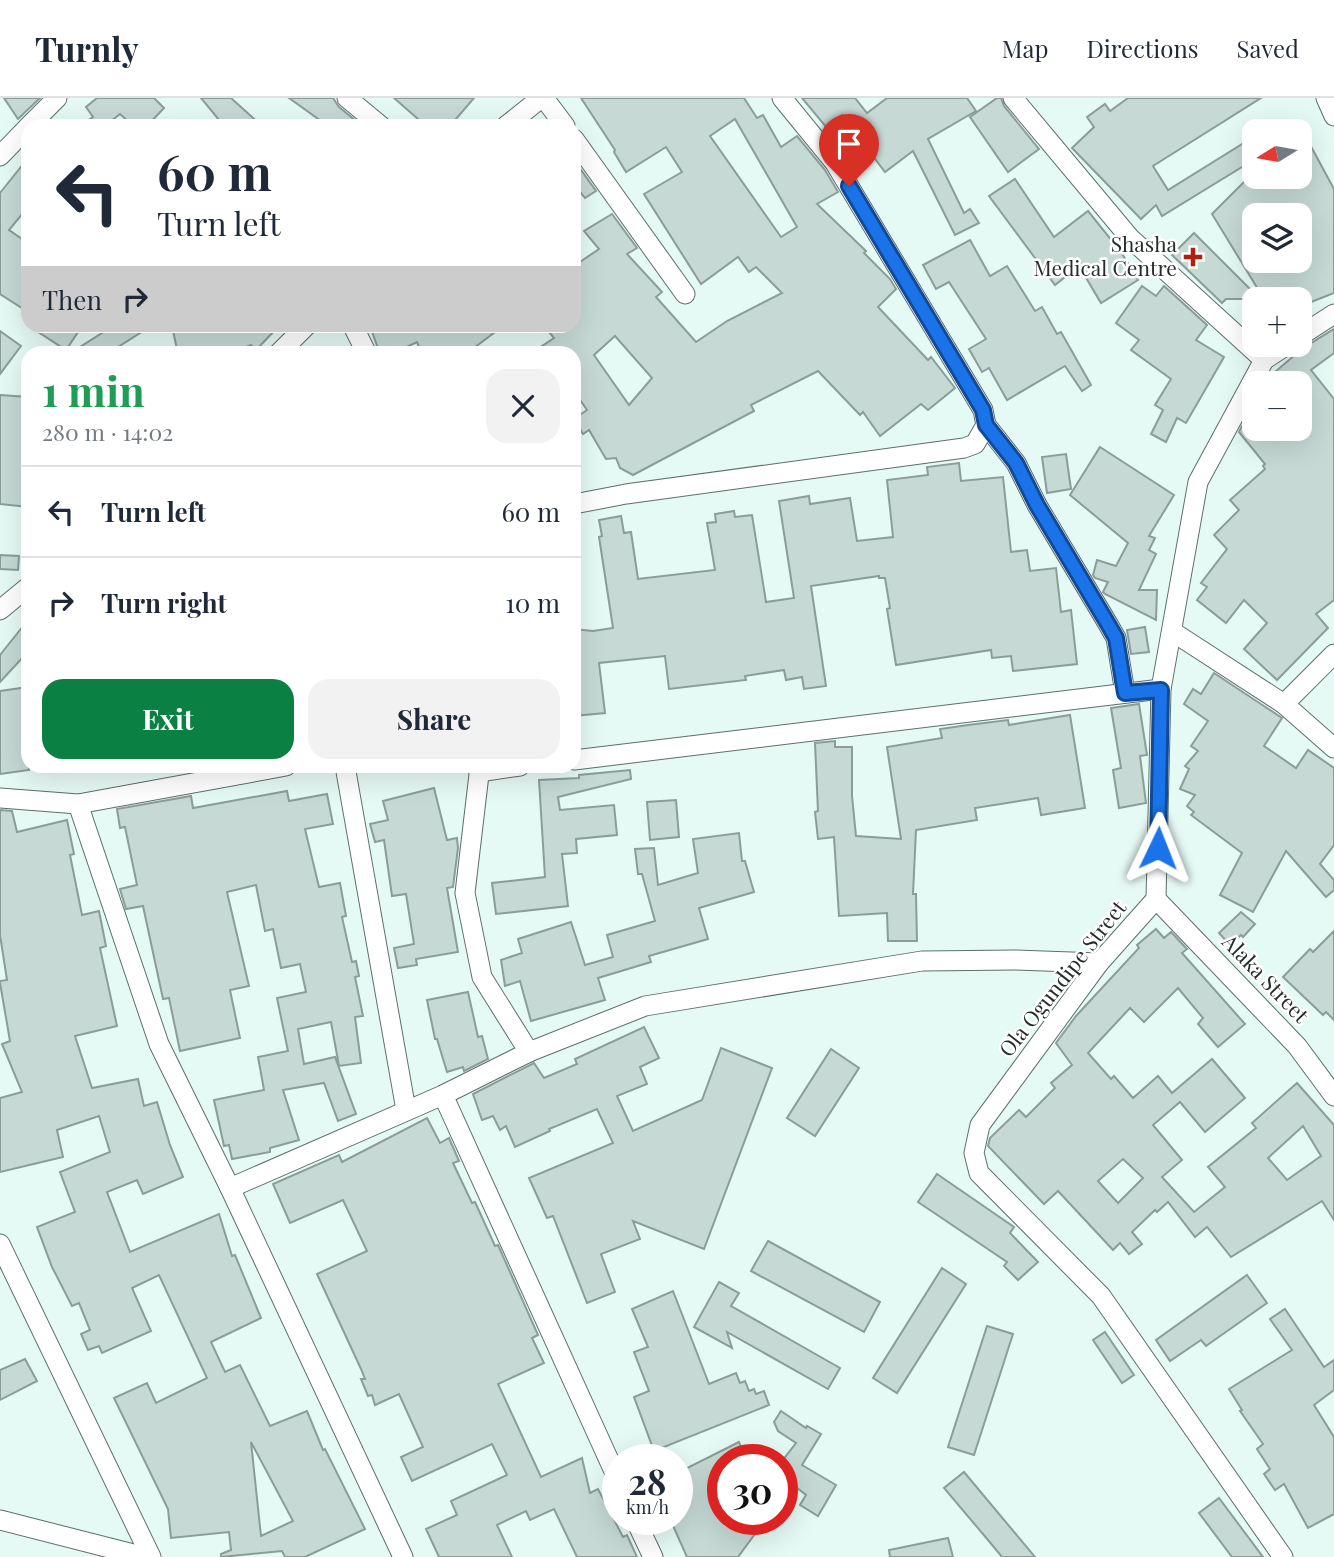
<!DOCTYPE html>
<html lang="en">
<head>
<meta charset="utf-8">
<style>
	body { margin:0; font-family:"Playfair Display",serif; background:#f2f2f3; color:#1f2937; height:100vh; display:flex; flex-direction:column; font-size:26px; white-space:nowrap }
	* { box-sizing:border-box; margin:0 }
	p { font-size:23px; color:#747a83 }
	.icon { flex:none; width:38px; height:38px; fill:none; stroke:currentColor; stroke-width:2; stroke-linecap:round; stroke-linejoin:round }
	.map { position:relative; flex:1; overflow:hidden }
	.panel { position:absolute; left:21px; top:248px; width:560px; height:427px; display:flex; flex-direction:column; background:#fff; border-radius:21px; box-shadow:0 7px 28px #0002 }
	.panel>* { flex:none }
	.top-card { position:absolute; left:21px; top:21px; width:560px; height:214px; border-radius:21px; box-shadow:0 7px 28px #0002; background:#fff; color:#1f2937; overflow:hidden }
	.needle { width:46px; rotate:259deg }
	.buttons { position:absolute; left:1242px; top:21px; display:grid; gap:14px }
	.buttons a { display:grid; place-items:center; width:70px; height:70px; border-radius:14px; background:#fff; box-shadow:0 7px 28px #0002; font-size:35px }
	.speed { position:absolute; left:602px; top:1346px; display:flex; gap:14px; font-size:35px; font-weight:700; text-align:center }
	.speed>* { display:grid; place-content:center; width:91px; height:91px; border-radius:50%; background:#fff; box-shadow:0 7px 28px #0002; line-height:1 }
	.speed small { font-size:18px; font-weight:400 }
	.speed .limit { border:10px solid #d22; background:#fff; color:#111 }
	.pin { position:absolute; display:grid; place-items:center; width:60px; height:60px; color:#fff; margin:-72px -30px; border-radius:50% 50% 50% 0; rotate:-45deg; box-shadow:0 0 7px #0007 }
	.pin .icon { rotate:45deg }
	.me { position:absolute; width:77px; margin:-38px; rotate:2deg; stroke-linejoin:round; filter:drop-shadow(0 0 5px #0008) }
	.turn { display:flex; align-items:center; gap:24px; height:147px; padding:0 21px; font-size:32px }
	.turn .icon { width:91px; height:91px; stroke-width:2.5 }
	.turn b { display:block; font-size:49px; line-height:60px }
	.then { display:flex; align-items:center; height:66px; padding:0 21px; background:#0003; gap:14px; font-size:26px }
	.round { display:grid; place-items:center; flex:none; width:74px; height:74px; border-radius:21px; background:#f2f2f3 }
	.headline { display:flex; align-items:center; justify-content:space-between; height:119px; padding:0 21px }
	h1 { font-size:42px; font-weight:700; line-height:52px; color:#1e9e55 }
	.action { display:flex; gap:14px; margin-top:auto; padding:14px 21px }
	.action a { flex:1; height:80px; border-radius:21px; background:#0b8043; color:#fff; font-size:28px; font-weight:700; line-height:80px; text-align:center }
	.action a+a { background:#f2f2f3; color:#1f2937 }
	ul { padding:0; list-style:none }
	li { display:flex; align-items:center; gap:21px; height:91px; padding:0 21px; border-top:2px solid #e0e1e3 }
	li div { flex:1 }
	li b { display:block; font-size:26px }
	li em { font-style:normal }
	header { display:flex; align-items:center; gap:42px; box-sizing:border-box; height:98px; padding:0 35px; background:#fff; border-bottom:2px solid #e0e1e3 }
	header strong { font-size:33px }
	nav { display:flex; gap:38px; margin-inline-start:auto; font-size:24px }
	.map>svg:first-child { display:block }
	.building { fill:#c6d9d5; stroke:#8b9d99; stroke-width:2; fill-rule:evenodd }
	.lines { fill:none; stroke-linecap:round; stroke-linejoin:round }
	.minor-casing { stroke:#5d6f6b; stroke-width:21 }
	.minor { stroke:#fff; stroke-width:19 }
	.route-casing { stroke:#114b97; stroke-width:18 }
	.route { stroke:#1a73e8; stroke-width:12 }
	.poi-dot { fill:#af210a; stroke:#fff; stroke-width:2.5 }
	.labels { text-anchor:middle; stroke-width:5; stroke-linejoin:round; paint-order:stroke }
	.poi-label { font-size:21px; fill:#252d2b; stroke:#fff; text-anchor:end }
	.street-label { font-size:21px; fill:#252d2b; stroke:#fff }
</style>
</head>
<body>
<header>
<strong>Turnly</strong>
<nav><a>Map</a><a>Directions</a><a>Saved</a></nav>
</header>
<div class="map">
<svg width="1334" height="1459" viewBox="0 0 1334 1459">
	<rect width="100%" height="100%" fill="#e5f9f5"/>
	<g class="building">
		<polygon points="4,0 40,0 18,21"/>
		<polygon points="97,0 154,0 164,10 147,28 133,28 120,16 105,28 80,28 93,19 86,9"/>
		<polygon points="201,0 231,0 262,28 224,28"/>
		<polygon points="289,0 333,0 339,9 362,28 328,28"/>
		<polygon points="394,0 474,0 450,28 426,28"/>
		<path d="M581,0H744L757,20L763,17L781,49L797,38L825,72L838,94L817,106L866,153L864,155L890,181L896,191L878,209L928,262L931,259L955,290L928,312L921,306L880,338L863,314L860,317L818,273L751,307L754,313L633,377L620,370L616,360L606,361L589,332L583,336L574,321L587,312L574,293V256H530L554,240L544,228H574V168L599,151L584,133L612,116L637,150L627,156L662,194L656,199L696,244L727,223L782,195L756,169L749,174L738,159L701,186L644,96L682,74L666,49L626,74L614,54L615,52ZM735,21L797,129L781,139L710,38ZM615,238L652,280L629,307L594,257Z"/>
		<polygon points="802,0 855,0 867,15 887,0 967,0 976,13 928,41 964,115 970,111 979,125 955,137 913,53 885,74 842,17 827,30"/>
		<polygon points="997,0 1001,0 1004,8 1039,51 1008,74 970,19"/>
		<polygon points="1128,0 1261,0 1153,68 1168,92 1255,38 1255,61 1162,118 1156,107 1141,121 1072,50 1094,29 1087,19 1105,6 1110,13"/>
		<path d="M1300,28L1334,91V195L1301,208L1300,201H1264L1212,116L1249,79H1300ZM1255,117H1300V163H1255Z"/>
		<polygon points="28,60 28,109 9,132 28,145 28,214 0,196 0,95"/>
		<polygon points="574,62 596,93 585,100 574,87"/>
		<polygon points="1015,81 1054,139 1088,113 1121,154 1138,182 1101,205 1079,168 1055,187 989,98"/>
		<polygon points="1194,135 1260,201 1226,201 1222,205 1172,157"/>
		<polygon points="970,142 990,178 1007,168 1035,213 1042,209 1057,236 1061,234 1091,287 1082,293 1065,268 1007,302 989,270 982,274 969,251 986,241 949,184 936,191 923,167"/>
		<polygon points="1142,188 1156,198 1164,188 1207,227 1196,242 1224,259 1186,325 1177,320 1166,344 1151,336 1163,312 1155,307 1171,281 1131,252 1139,242 1116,225"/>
		<polygon points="29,228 82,228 66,252"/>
		<polygon points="113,228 151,228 107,256 69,256"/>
		<polygon points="172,228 188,228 190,233 205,228 279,228 256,252 251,247 229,256 178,256"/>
		<polygon points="370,228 503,228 466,256 422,256 417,244 400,252 380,256"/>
		<polygon points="1334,231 1334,255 1311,272 1334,301 1334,502 1316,516 1328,530 1277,582 1244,551 1267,525 1244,502 1226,525 1197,502 1207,489 1201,485 1227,451 1214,437 1239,412 1230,402 1265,371 1263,368 1265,366 1239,334 1242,328 1255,317 1255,331 1300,331 1300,285 1265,285 1268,280 1303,250"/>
		<polygon points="0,233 21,248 0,276"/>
		<polygon points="0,297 28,299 28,409 0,406"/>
		<polygon points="1100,349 1174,397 1149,438 1155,440 1149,452 1156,456 1139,492 1157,492 1156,522 1105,496 1103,494 1108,484 1095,480 1093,477 1097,462 1116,468 1128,445 1070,397"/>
		<polygon points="1066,356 1071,391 1047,395 1042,359"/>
		<polygon points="959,365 961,383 1003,379 1011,454 1027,452 1030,473 1056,470 1061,514 1071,512 1077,566 1013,573 1011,558 992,560 991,552 896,567 887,511 890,510 885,480 879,480 879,478 811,488 826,588 804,591 802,579 786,582 784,572 745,578 746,582 669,591 665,558 599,565 605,615 574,618 574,531 593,533 613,530 599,439 602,438 599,422 621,418 624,435 631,434 638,481 715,472 707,425 716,424 715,416 734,413 735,419 752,417 766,504 794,500 779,403 809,398 810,406 850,400 857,443 893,439 887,382 928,377 927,369"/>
		<polygon points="0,457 19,458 18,472 0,471"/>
		<polygon points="28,522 28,560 25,557 0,584 0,557"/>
		<polygon points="1145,529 1149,554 1131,556 1127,532"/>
		<polygon points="1214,575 1282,620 1264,648 1296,670 1308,652 1334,670 1334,747 1320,766 1334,782 1334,792 1326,799 1286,753 1253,814 1220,797 1242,755 1191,717 1194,714 1187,708 1195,697 1180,691 1189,671 1185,668 1198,653 1191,648 1208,623 1184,606 1193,591 1201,596"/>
		<polygon points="28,589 28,614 23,615 29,672 0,676 0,593"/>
		<polygon points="1139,606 1147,657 1140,658 1146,705 1119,710 1113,672 1121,670 1111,610"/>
		<polygon points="1070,617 1085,710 1041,717 1038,700 975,710 977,722 916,732 913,796 916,796 917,843 888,843 887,815 839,818 834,739 818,741 815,714 818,713 815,645 835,643 835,649 852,649 852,698 856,738 901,741 887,649 942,640 940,631 968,627 1008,622 1009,627"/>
		<polygon points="630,672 631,681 558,699 560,712 614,707 617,737 576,741 577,755 562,756 568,808 496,816 492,785 545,779 539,682 579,680 579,677"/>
		<polygon points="434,690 447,742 457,740 458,750 453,789 447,790 458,854 416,861 417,867 398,870 394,850 414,846 406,796 392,798 384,742 375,744 370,726 388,722 383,703"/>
		<polygon points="287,693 289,703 327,696 333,726 305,731 319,789 340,785 346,818 342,819 352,864 356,863 359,878 355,879 363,918 355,919 361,965 339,968 331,924 298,931 304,966 335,959 356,1016 338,1023 324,985 283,992 299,1042 270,1050 270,1054 232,1061 229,1047 224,1048 214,1002 264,992 258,959 288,953 277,900 306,894 300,866 281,870 273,831 265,833 256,787 227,794 249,888 230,892 240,940 180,953 169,900 163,901 143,808 126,811 120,791 137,787 125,729 120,730 117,711 191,698 193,710"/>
		<polygon points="676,702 679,739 650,742 647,704"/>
		<path d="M0,712L12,713L17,734L67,722L74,756L70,757L82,817L99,813L106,848L100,850L117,928L75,938L92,990L138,981L144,1008L157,1004L170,1047L183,1079L143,1096L137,1082L107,1094L130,1154L219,1116L232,1158L235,1157L261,1220L211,1244L225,1274L240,1267L270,1328L307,1313L323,1352L325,1351L365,1431L305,1459H285L282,1453L221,1459V1456L231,1452L229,1434L171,1440L168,1411L114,1300L147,1285L156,1305L207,1280L159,1177L132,1190L151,1233L102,1255L99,1248L88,1252L81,1236L90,1232L79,1205L72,1208L52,1169L37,1129L75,1114L60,1074L110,1054L99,1018L57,1032L63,1059L0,1074V1000L22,994L2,946L10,943L0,885V883L7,882L0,837ZM251,1344L293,1423L261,1438Z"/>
		<polygon points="739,735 742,763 745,763 754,794 699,810 708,841 649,858 651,864 598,880 605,902 531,923 520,883 505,888 501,862 522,855 518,841 571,824 585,867 613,859 607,837 655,823 642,776 638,776 635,751 654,750 658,787 698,775 693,741"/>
		<polygon points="1241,814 1255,826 1243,839 1241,837 1230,847 1219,835"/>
		<path d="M1156,831L1164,840L1171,834L1187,851L1182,855L1245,926L1218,949L1198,926L1203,920L1178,890L1144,924L1130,910L1088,955L1111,981L1114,978L1133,1000L1158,978L1172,995L1212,961L1245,1000L1205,1034L1180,1004L1153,1027L1182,1062L1162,1079L1194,1114L1225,1089L1208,1069L1256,1030L1252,1025L1297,985L1334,1027V1122L1322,1103L1231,1159L1207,1129L1195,1139L1168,1104L1157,1114L1155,1112L1132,1134L1142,1146L1129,1156L1120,1145L1113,1152L1058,1093L1044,1106L988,1048L990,1040L1019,1012L1026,1019L1055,990L1051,985L1072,967L1056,945L1076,918L1139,850L1137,847ZM1303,1028L1321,1058L1287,1082L1268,1060ZM1123,1061L1143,1080L1118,1105L1098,1083Z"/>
		<polygon points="1334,833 1334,922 1326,914 1323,917 1283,879 1310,851 1313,854"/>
		<polygon points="468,894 478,939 482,938 488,961 464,973 463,969 447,974 437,941 435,941 427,902"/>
		<polygon points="644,929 659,960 640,969 647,986 617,998 633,1033 702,1002 721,950 772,970 704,1151 633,1123 640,1141 601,1156 615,1194 587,1205 553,1118 547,1120 529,1080 613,1045 597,1011 549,1031 550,1033 515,1049 506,1028 500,1032 493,1018 482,1022 473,996 534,965 544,980 577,966 575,961"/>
		<polygon points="831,951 859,970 815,1038 787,1020"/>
		<polygon points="427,1020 440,1045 449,1040 459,1063 453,1065 472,1105 475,1104 495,1148 498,1147 538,1237 532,1240 544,1265 498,1286 541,1379 582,1360 590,1395 598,1391 623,1439 627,1437 637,1459 577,1459 554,1411 530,1422 526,1413 497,1427 512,1459 439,1459 426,1431 457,1417 451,1403 507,1377 492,1346 412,1383 401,1359 423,1349 399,1296 375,1307 372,1297 368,1298 361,1281 365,1281 361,1271 317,1176 367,1153 343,1102 290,1125 273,1086 339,1057 342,1064"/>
		<polygon points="937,1076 1014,1129 1010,1135 1038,1164 1018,1182 1004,1168 1007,1164 918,1104"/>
		<polygon points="768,1143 880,1204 864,1234 751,1173"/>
		<polygon points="942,1170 966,1186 897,1295 873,1280"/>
		<polygon points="1247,1177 1267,1205 1206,1248 1201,1242 1170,1263 1156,1242"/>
		<polygon points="719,1184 739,1195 731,1208 840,1270 828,1291 727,1234 732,1250 694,1229"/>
		<polygon points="673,1193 709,1286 736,1275 740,1285 745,1283 749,1293 754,1291 756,1296 764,1293 769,1307 654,1353 634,1299 649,1293 634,1254 648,1249 632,1211"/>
		<polygon points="1285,1211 1324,1269 1334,1262 1334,1292 1314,1307 1334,1339 1334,1416 1308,1430 1284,1386 1275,1392 1264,1376 1270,1371 1257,1351 1263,1346 1240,1313 1242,1312 1229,1291 1292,1252 1270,1221"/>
		<polygon points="987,1228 1013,1236 974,1357 948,1349"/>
		<polygon points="1105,1234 1134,1277 1122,1285 1093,1242"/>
		<polygon points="25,1261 37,1283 0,1302 0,1272"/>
		<polygon points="781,1313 806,1330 807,1328 821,1336 802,1367 836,1387 818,1418 800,1407 806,1397 782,1378 782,1363 796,1345 778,1333 774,1324"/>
		<polygon points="739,1344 746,1362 723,1362 723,1421 766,1421 738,1459 687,1459 670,1421 677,1421 677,1375"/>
		<polygon points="964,1374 1035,1459 1002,1459 988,1442 944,1390"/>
		<polygon points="1219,1400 1263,1459 1232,1459 1199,1415"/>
		<polygon points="948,1440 953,1459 890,1459 889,1452"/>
	</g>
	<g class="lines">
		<g class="minor-casing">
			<g id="minor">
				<polyline points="347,0 381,28"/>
				<polyline points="544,0 565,28"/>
				<polyline points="1013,0 1130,140 1264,262"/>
				<polyline points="1326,0 1334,18"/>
				<polyline points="29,28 57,0"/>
				<polyline points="506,28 541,0"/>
				<polyline points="574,41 685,196"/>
				<polyline points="0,58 28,29"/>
				<polyline points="353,228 367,256"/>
				<polyline points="1300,238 1334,216"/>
				<polyline points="278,256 306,228"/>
				<polyline points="986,327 1016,365 1037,407 1108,526 1116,540 1125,595"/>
				<polyline points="574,406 626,396 964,350 975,346 986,327 983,312 835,65 782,0"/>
				<polyline points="0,512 28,489"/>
				<polyline points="1173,534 1284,606 1334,650"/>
				<polyline points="1284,606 1334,556"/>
				<polyline points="574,662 1161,591"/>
				<polyline points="345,668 406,1012"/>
				<polyline points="480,668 465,795 482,879 529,954"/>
				<polyline points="479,674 520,668"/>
				<polyline points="0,700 78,706 286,668"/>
				<polyline points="78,706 159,946 230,1090 403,1459"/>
				<polyline points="1156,801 1297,948 1334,998"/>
				<polyline points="443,997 618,1382"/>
				<polyline points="230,1090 443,997 529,954 645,908 922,863 1015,862 1099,865"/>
				<polyline points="0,1146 151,1459"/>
				<polyline points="635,1421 653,1459"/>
				<polyline points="0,1422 145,1459"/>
				<polyline points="1283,1459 1101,1198 979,1075 974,1055 980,1027 1099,865 1156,801 1161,591 1198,384 1264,262 1287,247"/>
			</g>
		</g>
		<use href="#minor" class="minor"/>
	</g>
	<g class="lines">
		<g class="route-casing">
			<polyline id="route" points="849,88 983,312 986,327 1016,365 1037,407 1108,526 1116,540 1125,595 1161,592 1158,750"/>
		</g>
		<use href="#route" class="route"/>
	</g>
	<path class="poi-dot" d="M1189.5 148.5h7v7h7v7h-7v7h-7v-7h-7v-7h7z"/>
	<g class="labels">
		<g class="poi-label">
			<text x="1177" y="154">Shasha<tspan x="1177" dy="24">Medical Centre</tspan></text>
		</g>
		<g class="street-label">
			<text transform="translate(1063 881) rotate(-52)" y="7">Ola Ogundipe Street</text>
			<text transform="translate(1265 881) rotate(46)" y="7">Alaka Street</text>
		</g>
	</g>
</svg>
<div class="buttons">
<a><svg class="needle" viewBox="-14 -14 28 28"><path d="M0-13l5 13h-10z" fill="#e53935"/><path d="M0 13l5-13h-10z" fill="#747a83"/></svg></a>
<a><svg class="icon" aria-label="layers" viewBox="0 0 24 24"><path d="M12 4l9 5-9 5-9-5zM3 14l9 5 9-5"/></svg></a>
<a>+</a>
<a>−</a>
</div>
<div class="speed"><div>28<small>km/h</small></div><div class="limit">30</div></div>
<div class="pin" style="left:849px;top:88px;background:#d93025"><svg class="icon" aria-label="arrive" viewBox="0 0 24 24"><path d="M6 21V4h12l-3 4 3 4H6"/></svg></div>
<svg class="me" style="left:1158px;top:750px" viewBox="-20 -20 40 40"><path d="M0-17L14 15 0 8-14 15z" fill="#1a73e8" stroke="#fff" stroke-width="4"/></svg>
<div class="top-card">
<div class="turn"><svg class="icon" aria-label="left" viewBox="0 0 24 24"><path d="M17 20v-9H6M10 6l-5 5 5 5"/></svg><div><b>60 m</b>Turn left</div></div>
<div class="then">Then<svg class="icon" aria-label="right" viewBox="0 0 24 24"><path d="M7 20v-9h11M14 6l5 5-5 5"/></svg></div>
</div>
<section class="panel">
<div class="headline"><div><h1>1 min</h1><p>280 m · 14:02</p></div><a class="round"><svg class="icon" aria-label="close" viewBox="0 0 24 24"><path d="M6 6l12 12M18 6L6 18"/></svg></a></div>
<ul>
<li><svg class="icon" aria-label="left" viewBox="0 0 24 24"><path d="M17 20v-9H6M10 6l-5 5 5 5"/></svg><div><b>Turn left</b></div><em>60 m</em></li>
<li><svg class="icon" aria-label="right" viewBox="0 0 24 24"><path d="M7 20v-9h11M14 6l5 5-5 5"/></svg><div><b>Turn right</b></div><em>10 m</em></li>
</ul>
<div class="action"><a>Exit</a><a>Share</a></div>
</section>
</div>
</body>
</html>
